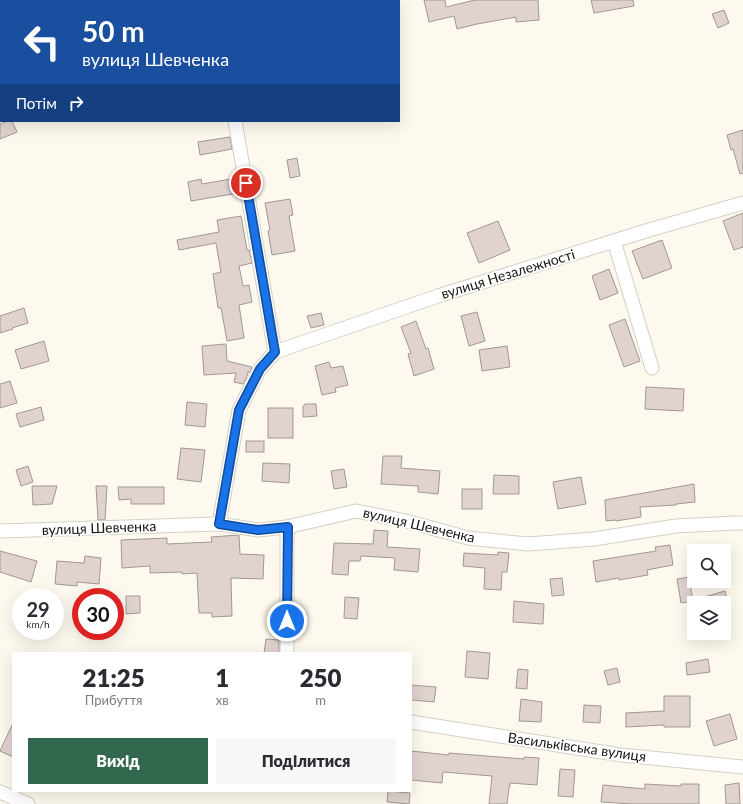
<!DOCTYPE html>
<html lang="uk">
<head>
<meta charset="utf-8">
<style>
	body { margin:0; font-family:Lato,sans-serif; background:#f7f7f7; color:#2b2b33; height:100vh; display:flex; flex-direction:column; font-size:15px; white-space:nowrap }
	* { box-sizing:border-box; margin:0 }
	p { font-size:13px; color:#7c7c81 }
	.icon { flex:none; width:22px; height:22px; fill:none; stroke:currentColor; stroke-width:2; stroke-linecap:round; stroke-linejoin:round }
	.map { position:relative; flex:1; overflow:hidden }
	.details { position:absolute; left:12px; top:652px; width:400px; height:140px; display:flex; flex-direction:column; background:#fff; border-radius:0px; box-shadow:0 4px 16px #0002 }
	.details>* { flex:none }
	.top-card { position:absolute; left:0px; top:0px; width:400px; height:122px; box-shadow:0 4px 16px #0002; background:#1a4fa0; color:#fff; overflow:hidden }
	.tools { position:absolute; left:687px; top:544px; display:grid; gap:8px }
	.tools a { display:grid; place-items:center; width:44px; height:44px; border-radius:0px; background:#fff; box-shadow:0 4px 16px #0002; font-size:20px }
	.speed { position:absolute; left:12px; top:588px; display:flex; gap:8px; font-size:20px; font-weight:700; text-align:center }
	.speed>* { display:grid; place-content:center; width:52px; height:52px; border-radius:50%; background:#fff; box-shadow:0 4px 16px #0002; line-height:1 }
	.speed small { font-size:10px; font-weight:400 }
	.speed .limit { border:6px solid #d22; background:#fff; color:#111 }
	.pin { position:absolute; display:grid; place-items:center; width:34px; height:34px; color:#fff; margin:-17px; border:2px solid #fff; border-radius:50%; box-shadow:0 1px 4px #0007 }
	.me { position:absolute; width:44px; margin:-22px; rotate:0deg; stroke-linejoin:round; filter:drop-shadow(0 0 3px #0008) }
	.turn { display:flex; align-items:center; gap:14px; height:84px; padding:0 16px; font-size:18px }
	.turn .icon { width:52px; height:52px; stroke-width:2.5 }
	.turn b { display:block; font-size:28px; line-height:34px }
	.then { display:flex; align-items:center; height:38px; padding:0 16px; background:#0003; gap:8px; font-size:15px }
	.eta { display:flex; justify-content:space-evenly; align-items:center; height:68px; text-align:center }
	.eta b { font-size:24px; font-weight:800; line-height:28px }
	.cta { display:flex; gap:8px; margin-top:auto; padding:8px 16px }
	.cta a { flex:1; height:46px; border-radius:0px; background:#32684e; color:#fff; font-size:16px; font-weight:800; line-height:46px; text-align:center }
	.cta a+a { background:#f7f7f7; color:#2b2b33 }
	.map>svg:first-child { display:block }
	.building { fill:#e0d3cf; stroke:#a39793 }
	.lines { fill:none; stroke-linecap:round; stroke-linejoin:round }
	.street-casing { stroke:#d5d0c6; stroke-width:15 }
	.street { stroke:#fff; stroke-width:13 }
	.route-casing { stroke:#114b97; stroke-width:10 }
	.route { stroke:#1a73e8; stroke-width:7 }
	.labels { text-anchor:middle; stroke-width:3.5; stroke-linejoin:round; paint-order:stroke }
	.street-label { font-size:14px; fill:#171511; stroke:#fff }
</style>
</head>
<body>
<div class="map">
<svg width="743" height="804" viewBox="0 0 743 804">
	<rect width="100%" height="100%" fill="#fef9ee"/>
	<g class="building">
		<polygon points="424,0 445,0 446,7 475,0 538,0 539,20 516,22 516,17 477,24 457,29 454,16 429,22"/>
		<polygon points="591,0 633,0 634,6 594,13"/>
		<polygon points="724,10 729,23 718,28 712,14"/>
		<polygon points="8,121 12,121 17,132 0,139 0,124"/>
		<polygon points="743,130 743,173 740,174 733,149 731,150 727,135"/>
		<polygon points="230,137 232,149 200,155 198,142"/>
		<polygon points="297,158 300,176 290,178 287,160"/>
		<polygon points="237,178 239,193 191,201 188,182 201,179 202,184"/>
		<polygon points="290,199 293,215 289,216 295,251 272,255 268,231 270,230 265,203"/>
		<polygon points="743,213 743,247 734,250 723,221"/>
		<polygon points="241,216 247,250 249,250 252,263 239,266 243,286 249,285 252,302 239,305 244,338 227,341 221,308 218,308 213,274 221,272 216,243 179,250 177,240 219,232 217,220"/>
		<polygon points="498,221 510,250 479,263 467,233"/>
		<polygon points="662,240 672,268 643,279 632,251"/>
		<polygon points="609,269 618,293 600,300 592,276"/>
		<polygon points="24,308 28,323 12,328 13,329 0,333 0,316"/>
		<polygon points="477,312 485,341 469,346 461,316"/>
		<polygon points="321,313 324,325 311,328 307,316"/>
		<polygon points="625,319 640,361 624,367 609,325"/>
		<polygon points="416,321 426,349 428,348 434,369 414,376 408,354 411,353 401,327"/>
		<polygon points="44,341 49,361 21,369 15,350"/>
		<polygon points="226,344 227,361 252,367 250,372 248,372 247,376 243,384 234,382 236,373 204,375 202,346"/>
		<polygon points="507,346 510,367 482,371 479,350"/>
		<polygon points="329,362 331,368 343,366 348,385 335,388 336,392 322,395 315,366"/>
		<polygon points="10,381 17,403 0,408 0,384"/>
		<polygon points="646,387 684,389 683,411 645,409"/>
		<polygon points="187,402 207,404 205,427 185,425"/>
		<polygon points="305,404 316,404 317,416 303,417 303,406 304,406"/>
		<polygon points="41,407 44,420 20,427 16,414"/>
		<rect x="268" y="408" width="25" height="30"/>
		<rect x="246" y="441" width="18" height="11"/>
		<polygon points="181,448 205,450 201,482 177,479"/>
		<polygon points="383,456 402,456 401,468 440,471 438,494 418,492 418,486 381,484"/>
		<polygon points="263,463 290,464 289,483 262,481"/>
		<polygon points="28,466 33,482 21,486 16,470"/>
		<polygon points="344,469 347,487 334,489 331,471"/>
		<polygon points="494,475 519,476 519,494 493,494"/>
		<polygon points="581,477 586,504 558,509 553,482"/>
		<polygon points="694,484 695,502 676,504 676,505 640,507 641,517 616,521 616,520 606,521 605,500"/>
		<polygon points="32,486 57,486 52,504 33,505"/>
		<polygon points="96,486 107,486 105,520 98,520"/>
		<polygon points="118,487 164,487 164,504 131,504 131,499 119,500"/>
		<rect x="462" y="489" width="20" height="20"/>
		<polygon points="374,530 388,531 387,547 420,549 418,572 394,570 395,558 361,556 360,561 349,561 348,575 332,574 334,543 373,544"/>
		<polygon points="239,535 240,554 264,555 263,579 231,578 232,616 212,617 212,613 199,613 197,573 182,574 182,572 150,573 150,566 122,568 121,540 167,538 167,544 212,542 211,537"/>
		<polygon points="670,545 673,565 647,570 648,575 619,580 619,578 596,582 593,561 656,551 655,547"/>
		<polygon points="0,551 37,561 31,582 0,572"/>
		<polygon points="498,552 509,553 507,572 502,572 501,590 484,589 485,568 463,566 464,553 498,555"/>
		<polygon points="85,556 101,558 99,584 77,582 77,586 55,584 57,561 84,563"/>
		<polygon points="689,577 693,601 681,603 677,579"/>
		<polygon points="562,578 564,595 552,596 550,579"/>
		<polygon points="725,591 728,603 695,603 694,600"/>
		<polygon points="126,596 140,596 140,613 126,614"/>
		<polygon points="345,597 359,598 357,619 344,618"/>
		<polygon points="514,601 544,604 543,624 513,622"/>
		<polygon points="266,639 279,640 279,653 264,653"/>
		<polygon points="467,651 490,653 488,679 465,677"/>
		<polygon points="708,659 710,672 687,675 686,663"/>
		<polygon points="617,668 620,682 608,685 604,671"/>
		<polygon points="518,669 528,670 527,689 516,688"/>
		<polygon points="411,685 436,687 434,702 411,700"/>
		<polygon points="664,696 690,696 690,727 664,727 664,725 626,727 626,713 664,711"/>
		<polygon points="521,699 542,702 541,722 519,721"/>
		<polygon points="584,705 601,706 600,723 583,722"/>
		<polygon points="730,714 737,739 714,746 706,721"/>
		<polygon points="13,723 13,757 0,751"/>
		<polygon points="411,751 449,755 449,753 524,759 524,757 539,758 537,785 510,783 510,787 509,787 507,804 489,804 492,776 443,772 442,783 411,780"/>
		<polygon points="560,769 575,770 573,797 558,796"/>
		<polygon points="739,783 740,804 726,804 725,785"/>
		<polygon points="645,784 681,786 681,784 699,784 699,804 633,804 601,802 603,785 645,789"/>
		<polygon points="388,791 410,793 409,804 387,802"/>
	</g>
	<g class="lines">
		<g class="street-casing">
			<g id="street">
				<polyline points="243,1 244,0"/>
				<polyline points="0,114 1,113"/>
				<polyline points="614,241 652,368"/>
				<polyline points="275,352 438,296 649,230 743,203"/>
				<polyline points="219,524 239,410 260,369 275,352 235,121"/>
				<polyline points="0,531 219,524 258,530 287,527 356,511 406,521 468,538 528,544 594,539 676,526 735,523 743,523"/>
				<polyline points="287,653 287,527"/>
				<polyline points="411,722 621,755 743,767"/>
				<polyline points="0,792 28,804"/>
			</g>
		</g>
		<use href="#street" class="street"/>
	</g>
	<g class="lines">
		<g class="route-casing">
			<polyline id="route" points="246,183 275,352 260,369 239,410 219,524 258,530 288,527 287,621"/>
		</g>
		<use href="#route" class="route"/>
	</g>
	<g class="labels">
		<g class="street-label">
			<text transform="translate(508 274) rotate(-17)" y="5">вулиця Незалежності</text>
			<text transform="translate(419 525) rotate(13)" y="5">вулиця Шевченка</text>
			<text transform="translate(99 528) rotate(-2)" y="5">вулиця Шевченка</text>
			<text transform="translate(577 747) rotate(8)" y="5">Васильківська вулиця</text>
		</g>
	</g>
</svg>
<div class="tools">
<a><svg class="icon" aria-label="search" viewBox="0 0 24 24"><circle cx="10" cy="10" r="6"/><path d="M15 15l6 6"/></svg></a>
<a><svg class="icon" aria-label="layers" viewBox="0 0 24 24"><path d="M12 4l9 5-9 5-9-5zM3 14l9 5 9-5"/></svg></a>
</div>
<div class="speed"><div>29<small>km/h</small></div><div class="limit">30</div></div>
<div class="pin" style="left:246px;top:183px;background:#d93025"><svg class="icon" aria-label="arrive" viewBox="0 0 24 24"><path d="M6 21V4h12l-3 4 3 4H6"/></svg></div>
<svg class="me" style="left:287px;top:621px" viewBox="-20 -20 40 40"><circle r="17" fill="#1a73e8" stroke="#fff" stroke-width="3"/><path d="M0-11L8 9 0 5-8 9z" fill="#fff"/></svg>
<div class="top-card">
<div class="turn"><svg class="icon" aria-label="left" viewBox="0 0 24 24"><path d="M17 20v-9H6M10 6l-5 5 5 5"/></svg><div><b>50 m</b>вулиця Шевченка</div></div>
<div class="then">Потім<svg class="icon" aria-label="right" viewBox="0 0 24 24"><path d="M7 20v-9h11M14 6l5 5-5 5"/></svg></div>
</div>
<section class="details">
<div class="eta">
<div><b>21:25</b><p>Прибуття</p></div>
<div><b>1</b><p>хв</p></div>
<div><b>250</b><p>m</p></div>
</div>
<div class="cta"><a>Вихід</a><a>Поділитися</a></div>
</section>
</div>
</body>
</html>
